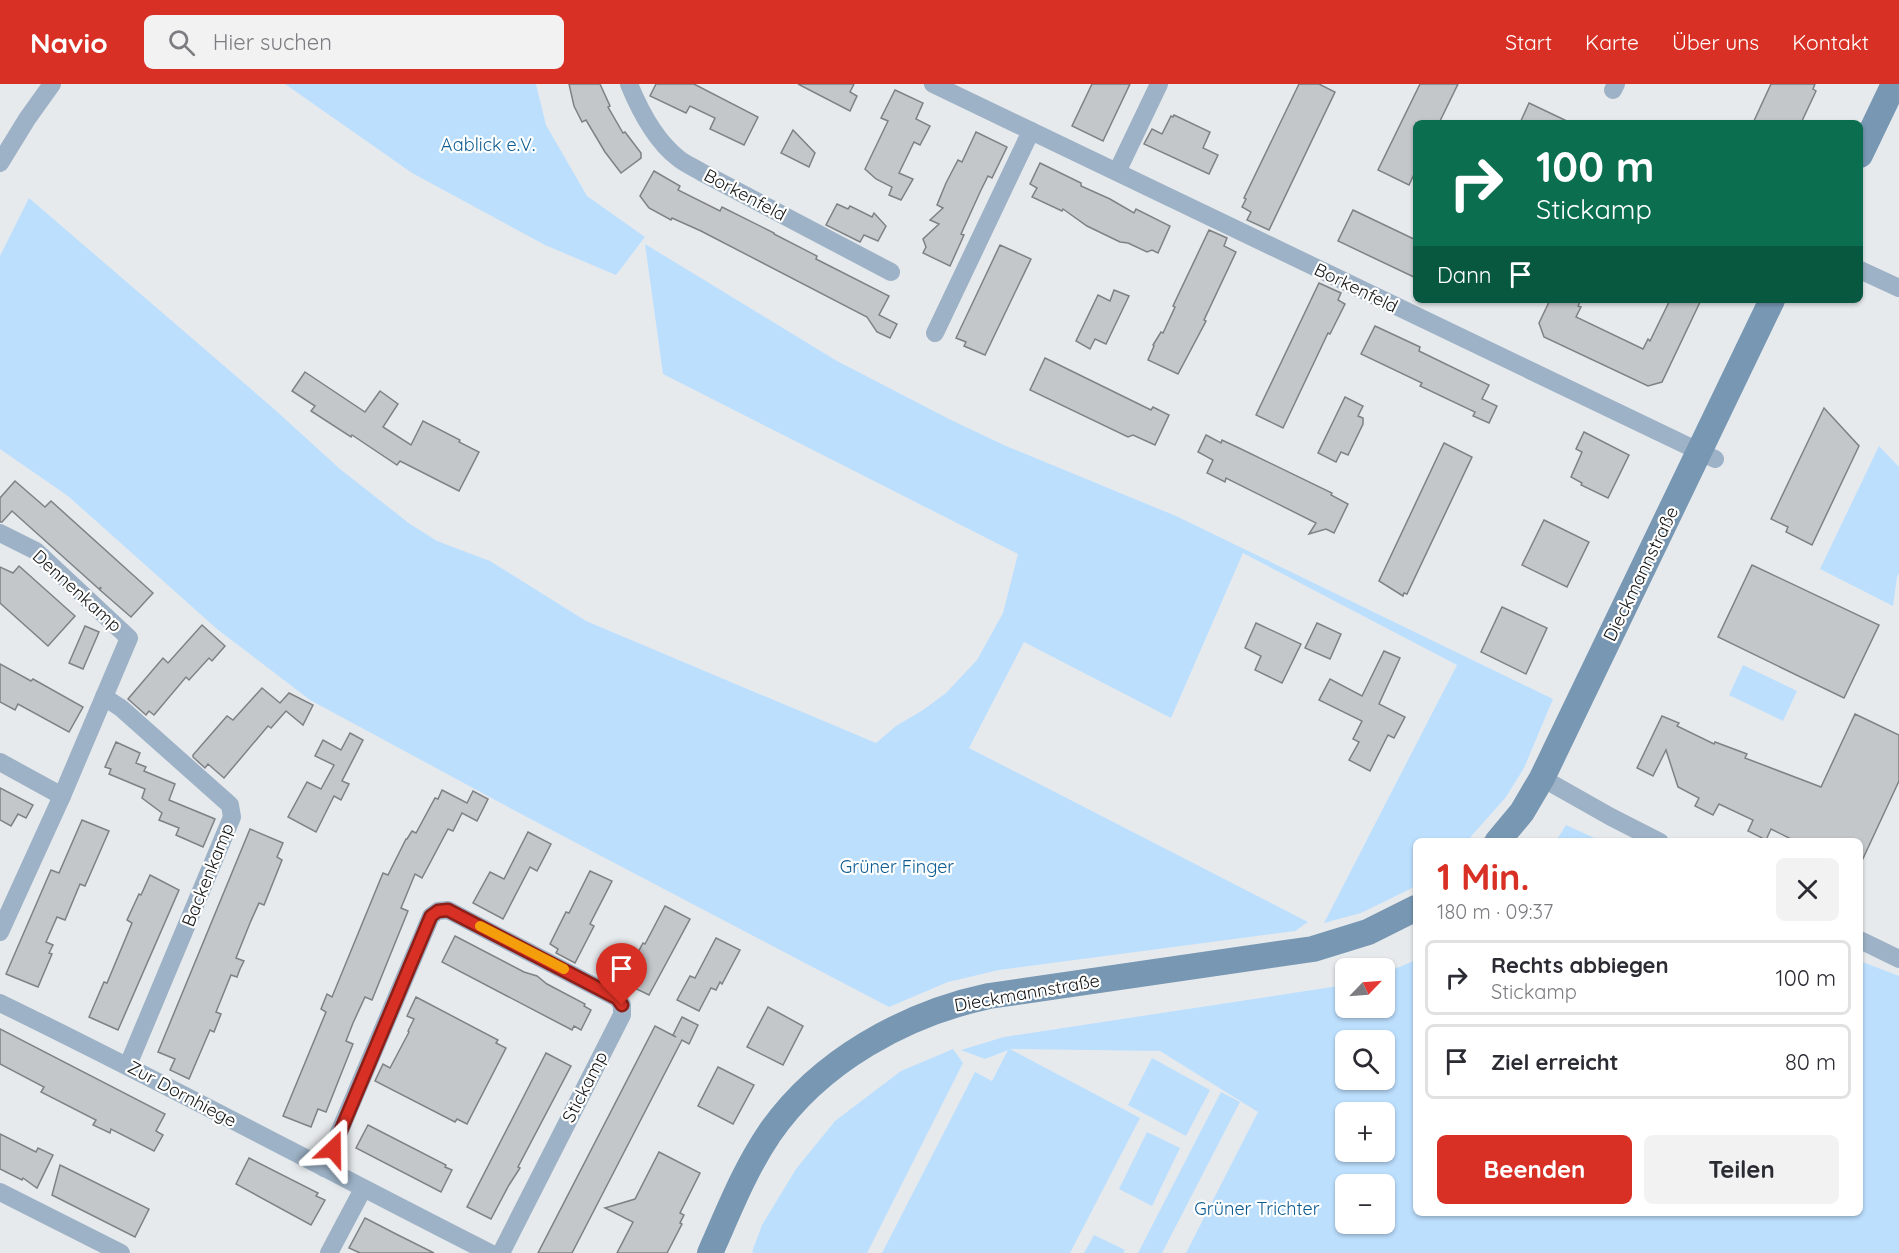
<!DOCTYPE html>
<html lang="de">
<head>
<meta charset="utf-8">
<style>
	body { margin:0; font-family:Quicksand,sans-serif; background:#f2f2f3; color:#2b2b33; height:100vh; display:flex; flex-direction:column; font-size:22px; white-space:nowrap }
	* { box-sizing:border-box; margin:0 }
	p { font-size:20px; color:#7c7c81 }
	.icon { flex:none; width:33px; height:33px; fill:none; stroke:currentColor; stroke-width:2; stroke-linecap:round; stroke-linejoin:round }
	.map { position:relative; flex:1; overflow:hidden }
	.sheet { position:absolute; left:1413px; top:754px; width:450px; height:378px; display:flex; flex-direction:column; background:#fff; border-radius:9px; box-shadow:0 2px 4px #0004 }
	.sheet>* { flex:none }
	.banner { position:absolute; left:1413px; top:36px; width:450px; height:183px; border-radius:9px; box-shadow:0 2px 4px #0004; background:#0b6e4f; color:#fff; overflow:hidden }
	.needle { width:39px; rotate:65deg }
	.controls { position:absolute; left:1335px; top:874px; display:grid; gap:12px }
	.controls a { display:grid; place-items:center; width:60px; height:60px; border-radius:9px; background:#fff; box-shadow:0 2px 4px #0004; font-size:30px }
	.pin { position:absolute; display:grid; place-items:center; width:51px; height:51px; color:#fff; margin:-62px -26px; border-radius:50% 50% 50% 0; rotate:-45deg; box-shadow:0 0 6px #0007 }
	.pin .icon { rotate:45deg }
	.me { position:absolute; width:66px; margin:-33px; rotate:23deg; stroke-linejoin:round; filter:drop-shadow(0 0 4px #0008) }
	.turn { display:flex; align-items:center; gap:21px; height:126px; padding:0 24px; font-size:27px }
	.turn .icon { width:78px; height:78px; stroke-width:2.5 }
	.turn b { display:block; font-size:42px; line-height:51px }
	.then { display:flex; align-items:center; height:57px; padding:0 24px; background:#0003; gap:12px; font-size:22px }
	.round { display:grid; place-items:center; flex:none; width:63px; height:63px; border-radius:9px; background:#f2f2f3 }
	.overview { display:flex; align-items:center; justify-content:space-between; height:102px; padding:0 24px }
	h1 { font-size:36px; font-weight:700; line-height:45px; color:#d93025 }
	.cta { display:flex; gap:12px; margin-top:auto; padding:12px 24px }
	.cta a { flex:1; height:69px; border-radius:9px; background:#d93025; color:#fff; font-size:24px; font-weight:700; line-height:69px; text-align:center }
	.cta a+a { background:#f2f2f3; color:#2b2b33 }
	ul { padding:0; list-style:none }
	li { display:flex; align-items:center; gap:18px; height:75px; margin:0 12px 9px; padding:0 12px; border:3px solid #e1e1e2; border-radius:9px }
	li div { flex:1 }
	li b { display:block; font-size:22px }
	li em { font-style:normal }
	header { display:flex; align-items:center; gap:36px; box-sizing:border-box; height:84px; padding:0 30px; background:#d93025; color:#fff }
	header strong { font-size:28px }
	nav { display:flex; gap:33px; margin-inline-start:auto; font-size:21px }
	.search { width:420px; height:54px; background:#f2f2f3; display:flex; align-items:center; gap:15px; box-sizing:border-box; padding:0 21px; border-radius:9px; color:#7c7c81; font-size:22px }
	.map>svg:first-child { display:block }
	.green { fill:#bcdffe; fill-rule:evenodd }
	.building { fill:#c4c7ca; stroke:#7f8285; stroke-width:1.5 }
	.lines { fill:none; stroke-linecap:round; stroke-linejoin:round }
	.street { stroke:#9db2c6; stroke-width:18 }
	.secondary { stroke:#7797b3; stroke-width:26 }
	.route-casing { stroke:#8d1f18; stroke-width:15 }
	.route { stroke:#d93025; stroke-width:10 }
	.slow { stroke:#f59e0b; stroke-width:10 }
	.labels { text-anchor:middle; stroke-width:4.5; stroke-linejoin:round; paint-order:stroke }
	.park-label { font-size:18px; fill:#0d5c91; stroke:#fff }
	.street-label { font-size:18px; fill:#151617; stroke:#fff }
</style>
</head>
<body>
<header>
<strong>Navio</strong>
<div class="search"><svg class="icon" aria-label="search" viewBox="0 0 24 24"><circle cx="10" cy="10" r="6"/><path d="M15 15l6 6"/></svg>Hier suchen</div>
<nav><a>Start</a><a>Karte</a><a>Über uns</a><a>Kontakt</a></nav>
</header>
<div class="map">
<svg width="1899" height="1169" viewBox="0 0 1899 1169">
	<rect width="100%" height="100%" fill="#e7eaed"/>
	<g class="green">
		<polygon points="285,0 536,0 546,41 587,112 645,153 616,191 545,161 412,89"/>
		<polygon points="29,114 273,324 340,385 410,440 437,457 490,477 586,537 876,659 896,642 923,626 946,609 977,576 1003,529 1018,470 663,290 645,160 837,277 951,336 1006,362 1176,432 1553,615 1524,684 1506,713 1467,757 1416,758 1416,801 1410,805 1361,829 1324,839 1457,581 1243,469 1171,634 1024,558 969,664 1308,838 1295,847 999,886 948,898 889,923 523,731 310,616 217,545 68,412 0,365 0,172"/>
		<polygon points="1879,362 1899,383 1899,489 1897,493 1893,522 1820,485"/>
		<polygon points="1743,581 1797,607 1783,637 1729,611"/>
		<polygon points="1566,741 1601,757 1556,757"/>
		<path d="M1416,876V1130H1860V877L1899,892V1169H1186L1258,1028L1160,967L1010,965L1140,1034L1070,1169H882L975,988L992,997L1008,966L985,975L961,966L1004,953L1345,901L1346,924H1384L1385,889ZM1346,957H1384V996H1346ZM1346,1029H1384V1068H1346ZM1346,1101H1384V1140H1346Z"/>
		<polygon points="953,965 963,979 867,1169 755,1169 752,1168 762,1141 796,1085 835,1037 901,987"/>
		<polygon points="1152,974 1210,1006 1186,1052 1128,1021"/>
		<polygon points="1221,1008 1240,1018 1162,1169 1138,1169"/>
		<polygon points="1147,1048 1180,1064 1152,1122 1119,1105"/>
		<polygon points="1094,1151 1125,1166 1123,1169 1084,1169"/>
	</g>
	<g class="building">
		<polygon points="569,0 600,0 610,22 608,23 623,49 625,48 641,69 641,74 621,89 605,68 586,36 582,38 574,22"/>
		<polygon points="656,0 694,0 758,33 744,61 710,45 715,34 690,22 686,29 650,12"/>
		<polygon points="798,0 854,0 850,8 857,12 850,27"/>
		<polygon points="1092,0 1130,0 1103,57 1072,42"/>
		<polygon points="1299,0 1319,0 1335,8 1269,146 1247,136 1251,128 1242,123 1246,115 1244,114"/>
		<polygon points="1420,0 1458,0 1439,39 1416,39 1416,86 1409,101 1378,86"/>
		<polygon points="1771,0 1815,0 1813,5 1816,7 1801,39 1753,39"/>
		<polygon points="895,6 923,19 916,35 930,42 920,61 914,58 899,89 913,95 901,116 889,111 892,103 876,95 865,85 888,37 881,34"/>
		<polygon points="1529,19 1571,39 1520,39"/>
		<polygon points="1174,31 1210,48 1203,64 1218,71 1209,90 1144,60 1152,45 1162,50 1171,32 1173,33"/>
		<polygon points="793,46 815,69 809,83 781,69"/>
		<polygon points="976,48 1007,63 992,94 988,92 981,106 961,150 964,151 950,182 923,169 926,163 923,155 939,140 930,136 943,124 937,121 946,99 958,76 962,78"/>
		<polygon points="1040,79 1081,99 1081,102 1110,115 1134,129 1136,125 1170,142 1158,169 1152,166 1147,168 1128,159 1120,158 1087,142 1063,125 1062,127 1032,113 1037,104 1030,100"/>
		<polygon points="654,87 680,102 678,106 720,127 722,123 774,149 774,150 817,172 816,175 889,212 879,231 897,240 890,254 877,248 867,233 701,147 672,134 671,136 649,124 640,112"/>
		<polygon points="837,120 848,125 850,122 872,133 874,129 886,142 878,157 864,151 860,158 826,141"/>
		<polygon points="1353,126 1416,156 1416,194 1338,157"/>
		<polygon points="1209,146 1227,154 1224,162 1236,168 1204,236 1206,237 1178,290 1148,276 1154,262 1153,261 1161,248 1163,249 1175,223 1173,222"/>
		<polygon points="1000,161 1031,175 985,271 964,262 966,258 956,254"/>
		<polygon points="1319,199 1341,209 1338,216 1345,220 1330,250 1328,249 1283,344 1256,331"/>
		<polygon points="1114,206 1129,212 1106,260 1095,255 1090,265 1076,257 1098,211 1110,217"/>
		<polygon points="1550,216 1581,216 1578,222 1581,223 1576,233 1643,265 1648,255 1650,257 1670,216 1701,216 1662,298 1648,302 1544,253 1539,239"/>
		<polygon points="1375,242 1420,263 1419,267 1489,301 1482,315 1497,322 1489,339 1473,332 1475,328 1420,302 1422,299 1361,270"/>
		<polygon points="1045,274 1151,326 1153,323 1169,331 1155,361 1133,351 1128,353 1030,306"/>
		<polygon points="305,288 365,328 380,307 398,320 383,343 411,361 423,337 460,356 459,358 479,368 459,407 400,377 397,381 352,351 351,353 311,327 315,322 292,307"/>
		<polygon points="1345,313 1363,322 1358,332 1363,334 1363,340 1348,371 1341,368 1336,378 1318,369"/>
		<polygon points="1824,324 1859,362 1812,461 1786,448 1788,443 1771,435"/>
		<polygon points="1584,348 1629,371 1608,414 1581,401 1582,399 1571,393 1582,368 1576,365"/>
		<polygon points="1206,351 1221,359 1222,356 1239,364 1332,409 1331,411 1348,420 1334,449 1326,445 1309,450 1316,439 1226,394 1225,398 1207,389 1213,376 1198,368"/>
		<polygon points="1444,359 1472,373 1407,510 1404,509 1403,512 1379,497"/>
		<polygon points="15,397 45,423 51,417 153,509 131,533 100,506 101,503 99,505 12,427 2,438 0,438 0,414"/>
		<polygon points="1544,436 1589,458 1567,503 1522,481"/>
		<polygon points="1752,481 1879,541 1844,614 1718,553"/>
		<polygon points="19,482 75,532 48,562 0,519 0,483 13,489"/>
		<polygon points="1502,523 1547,544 1526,590 1481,568"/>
		<polygon points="1256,539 1301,560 1282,599 1255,586 1261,572 1245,564"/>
		<polygon points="1317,539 1341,550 1330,575 1305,564"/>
		<polygon points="202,541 225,562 212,577 209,574 189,596 186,593 154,631 149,627 146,631 128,615 163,574 168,579"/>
		<polygon points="85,542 99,548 83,585 69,579"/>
		<polygon points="1384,567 1400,574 1379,620 1405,633 1394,654 1388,651 1370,687 1349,676 1359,658 1353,655 1362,637 1319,616 1330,595 1362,612"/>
		<polygon points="0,580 31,597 33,595 83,623 69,648 18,620 15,626 0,618"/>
		<polygon points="262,604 280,619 289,609 313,621 303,641 286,627 271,644 268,642 224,694 208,680 205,684 193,673 193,671 227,632 233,636"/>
		<polygon points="1855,630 1899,651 1899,697 1860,781 1860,758 1797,758 1771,745 1766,756 1748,747 1753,736 1719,720 1713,731 1695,722 1699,714 1678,703 1666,666 1653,692 1637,684 1662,632 1679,639 1677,642 1714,660 1715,658 1747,670 1745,674 1821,703"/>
		<polygon points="350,649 363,656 342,697 349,700 341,716 334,712 316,748 288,733 307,698 321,705 334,681 315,672 323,656 341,666"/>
		<polygon points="116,658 140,669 136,679 146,683 144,687 175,700 169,716 215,735 203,763 176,751 179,744 159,736 162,729 142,714 145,705 109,690 111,685 105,683"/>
		<polygon points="0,704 33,721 26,734 18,730 11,742 0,736"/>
		<polygon points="442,706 467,719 473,707 488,715 477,737 462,729 453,747 448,745 422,794 415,790 401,824 408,827 372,916 365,913 353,939 346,957 353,960 326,1028 318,1025 311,1043 283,1032 326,928 321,925 327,910 332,913 383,789 388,791 406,755 407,755 412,747 416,749 435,714 438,715"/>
		<polygon points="82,736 109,747 85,802 80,800 65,836 57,833 46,858 53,861 49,869 52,870 38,903 6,890 51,786 59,789"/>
		<polygon points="250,745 283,759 277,773 282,776 264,821 259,819 250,839 236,874 244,877 240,885 237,893 231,891 216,928 221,930 214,948 210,946 189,995 170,986 175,975 158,968"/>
		<polygon points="528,748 551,760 537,787 530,783 503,835 473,819 490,788 504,795"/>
		<polygon points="590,787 612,797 590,840 594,842 575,879 556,869 558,865 550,860 566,828 569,829"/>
		<polygon points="150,791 179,806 118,946 89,933 104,898 107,899 132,839 127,836 139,810 141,811"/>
		<polygon points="665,822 690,835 649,911 622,898 643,859 645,860"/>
		<polygon points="455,852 524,888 537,892 547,900 585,920 584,922 591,926 581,946 574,942 572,946 442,878"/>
		<polygon points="716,854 740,866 722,900 720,898 716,906 711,904 699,927 677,916 690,892 695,894"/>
		<polygon points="416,913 498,956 496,959 506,964 467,1040 457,1035 455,1038 375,997 383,980 390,984 409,948 408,947 414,935 407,932"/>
		<polygon points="768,923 803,942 783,981 747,963"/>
		<polygon points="682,933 698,941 689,960 682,956 572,1169 538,1169 655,942 676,953 673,951"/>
		<polygon points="0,945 165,1030 156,1047 163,1051 154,1067 111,1045 110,1049 93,1041 96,1036 41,1008 44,1003 0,980"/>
		<polygon points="546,969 571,982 518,1083 520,1084 509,1101 491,1135 467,1123"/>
		<polygon points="718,983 754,1001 733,1040 698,1022"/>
		<polygon points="368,1041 446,1081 445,1083 452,1086 441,1108 356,1064"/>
		<polygon points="0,1050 36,1068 38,1064 53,1071 37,1104 23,1094 22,1096 0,1085"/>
		<polygon points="659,1068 700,1089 680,1129 684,1131 680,1139 682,1140 667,1169 617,1169 633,1138 605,1124 635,1115"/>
		<polygon points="249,1074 318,1109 316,1112 325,1116 311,1141 236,1100"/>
		<polygon points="60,1081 149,1125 135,1153 52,1111"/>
		<polygon points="365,1134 396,1150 434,1169 360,1169 349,1164"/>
	</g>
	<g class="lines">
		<g class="street">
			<path d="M629,0C640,27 655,56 678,74C685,80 695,84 703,89L891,188"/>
			<polyline points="933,0 1715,375"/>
			<polyline points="1613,6 1616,0"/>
			<polyline points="0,79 27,35 52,0"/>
			<polyline points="1117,88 1159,0"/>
			<polyline points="1860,186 1899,204"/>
			<polyline points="935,249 1031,47"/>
			<polyline points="0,449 36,467 129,554 62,712 0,848"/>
			<polyline points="104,613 121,624 230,721 232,733 128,981"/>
			<polyline points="0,678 62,712"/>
			<polyline points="1542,694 1611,733 1660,758"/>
			<polyline points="1860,856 1899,875"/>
			<path d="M0,919C165,999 326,1086 490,1169"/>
			<polyline points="324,1084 431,832 438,827 448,826 617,914 622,921 622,931 501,1169"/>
			<polyline points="0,1108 121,1169"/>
			<polyline points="329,1169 363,1105"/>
		</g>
		<g class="secondary">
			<polyline points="1860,71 1894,0"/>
			<polyline points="1497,758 1522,728 1542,694 1772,216"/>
			<path d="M710,1169C728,1129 744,1087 769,1050C819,977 905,930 989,912L1313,865L1368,848L1416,824"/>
		</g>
	</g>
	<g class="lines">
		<g class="route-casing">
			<polyline id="route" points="333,1065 431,832 438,827 448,826 617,914 622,921"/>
		</g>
		<use href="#route" class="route"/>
		<polyline class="slow" points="480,842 564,885"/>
	</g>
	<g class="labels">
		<g class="park-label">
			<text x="488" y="67">Aablick e.V.</text>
			<text x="897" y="789">Grüner Finger</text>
			<text x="1257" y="1131">Grüner Trichter</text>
		</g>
		<g class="street-label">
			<text transform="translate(745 111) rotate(28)" y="6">Borkenfeld</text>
			<text transform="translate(1356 204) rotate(26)" y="6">Borkenfeld</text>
			<text transform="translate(1641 490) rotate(-64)" y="6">Dieckmannstraße</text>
			<text transform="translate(77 507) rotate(42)" y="6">Dennenkamp</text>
			<text transform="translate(208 791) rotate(-68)" y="6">Backenkamp</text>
			<text transform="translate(1027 909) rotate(-10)" y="6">Dieckmannstraße</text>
			<text transform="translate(585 1003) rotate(-63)" y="6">Stickamp</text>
			<text transform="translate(182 1010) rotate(28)" y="6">Zur Dornhiege</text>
		</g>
	</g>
</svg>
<div class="controls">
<a><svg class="needle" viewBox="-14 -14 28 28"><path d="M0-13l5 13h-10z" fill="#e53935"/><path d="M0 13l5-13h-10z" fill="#7c7c81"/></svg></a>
<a><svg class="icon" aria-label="search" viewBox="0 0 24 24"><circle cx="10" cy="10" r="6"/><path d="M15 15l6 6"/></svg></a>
<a>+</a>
<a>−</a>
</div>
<div class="pin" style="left:622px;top:921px;background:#d93025"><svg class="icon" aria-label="arrive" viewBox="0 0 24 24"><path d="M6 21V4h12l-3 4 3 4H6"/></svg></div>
<svg class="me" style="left:333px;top:1065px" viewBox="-20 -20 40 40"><path d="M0-17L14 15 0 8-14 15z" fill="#d93025" stroke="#fff" stroke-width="4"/></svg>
<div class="banner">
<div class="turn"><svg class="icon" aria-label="right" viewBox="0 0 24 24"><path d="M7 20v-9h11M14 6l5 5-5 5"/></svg><div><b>100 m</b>Stickamp</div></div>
<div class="then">Dann<svg class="icon" aria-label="arrive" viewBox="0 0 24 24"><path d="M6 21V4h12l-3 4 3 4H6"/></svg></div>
</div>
<section class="sheet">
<div class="overview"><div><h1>1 Min.</h1><p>180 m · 09:37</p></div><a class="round"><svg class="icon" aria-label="close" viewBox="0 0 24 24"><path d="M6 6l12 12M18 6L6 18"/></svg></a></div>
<ul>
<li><svg class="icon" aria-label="right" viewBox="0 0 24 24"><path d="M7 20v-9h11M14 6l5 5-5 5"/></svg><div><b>Rechts abbiegen</b><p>Stickamp</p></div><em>100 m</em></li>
<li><svg class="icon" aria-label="arrive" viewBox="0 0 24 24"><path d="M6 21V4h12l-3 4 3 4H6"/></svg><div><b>Ziel erreicht</b></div><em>80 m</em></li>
</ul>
<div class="cta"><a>Beenden</a><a>Teilen</a></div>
</section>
</div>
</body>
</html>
